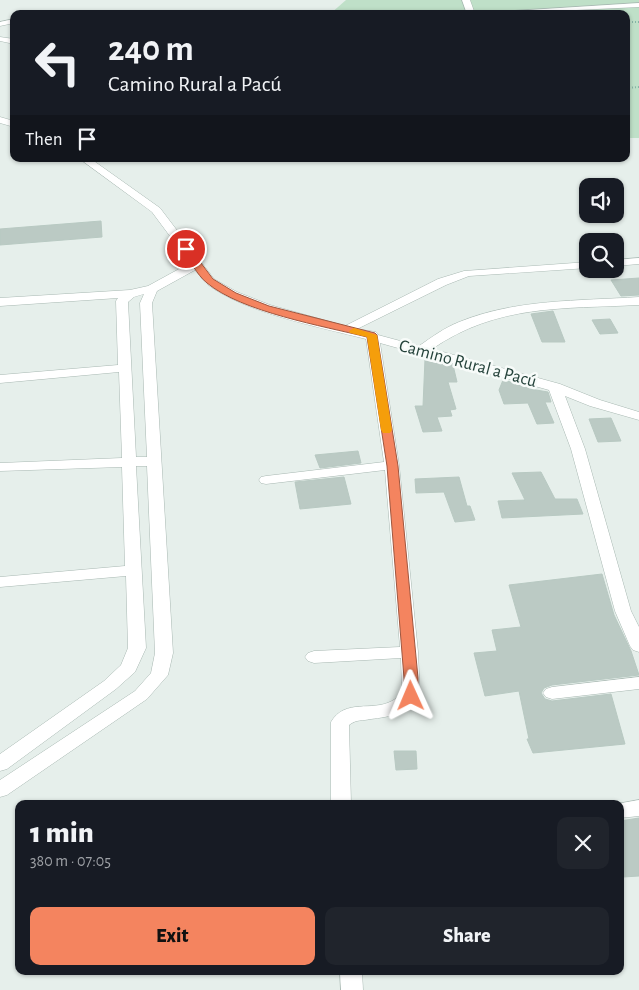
<!DOCTYPE html>
<html lang="en">
<head>
<meta charset="utf-8">
<style>
	body { margin:0; font-family:"Alegreya Sans",sans-serif; background:#20242c; color:#f1f3f6; height:100vh; display:flex; flex-direction:column; font-size:19px; white-space:nowrap }
	* { box-sizing:border-box; margin:0 }
	p { font-size:16px; color:#9ea1a6 }
	.icon { flex:none; width:28px; height:28px; fill:none; stroke:currentColor; stroke-width:2; stroke-linecap:round; stroke-linejoin:round }
	.map { position:relative; flex:1; overflow:hidden }
	.details { position:absolute; left:15px; top:800px; width:609px; height:175px; display:flex; flex-direction:column; background:#171b24; border-radius:10px; box-shadow:0 1px 4px #0004 }
	.details>* { flex:none }
	.hud { position:absolute; left:10px; top:10px; width:620px; height:152px; border-radius:10px; box-shadow:0 1px 4px #0004; background:#171b24; color:#f1f3f6; overflow:hidden }
	.buttons { position:absolute; left:579px; top:178px; display:grid; gap:10px }
	.buttons a { display:grid; place-items:center; width:45px; height:45px; border-radius:10px; background:#171b24; box-shadow:0 1px 4px #0004; font-size:25px }
	.pin { position:absolute; display:grid; place-items:center; width:42px; height:42px; color:#fff; margin:-21px; border:2px solid #fff; border-radius:50%; box-shadow:0 1px 5px #0007 }
	.me { position:absolute; width:55px; margin:-28px; rotate:359deg; stroke-linejoin:round; filter:drop-shadow(0 0 4px #0008) }
	.turn { display:flex; align-items:center; gap:18px; height:105px; padding:0 15px; font-size:22px }
	.turn .icon { width:65px; height:65px; stroke-width:2.5 }
	.turn b { display:block; font-size:35px; line-height:42px }
	.then { display:flex; align-items:center; height:48px; padding:0 15px; background:#0003; gap:10px; font-size:19px }
	.round { display:grid; place-items:center; flex:none; width:52px; height:52px; border-radius:10px; background:#20242c }
	.head { display:flex; align-items:center; justify-content:space-between; height:85px; padding:0 15px }
	h1 { font-size:30px; font-weight:800; line-height:38px }
	.primary-button { display:flex; gap:10px; margin-top:auto; padding:10px 15px }
	.primary-button a { flex:1; height:58px; border-radius:10px; background:#f4845f; color:#111; font-size:20px; font-weight:800; line-height:58px; text-align:center }
	.primary-button a+a { background:#20242c; color:#f1f3f6 }
	.map>svg:first-child { display:block }
	.green { fill:#bfe0c8 }
	.building { fill:#bbcac4; stroke:#b8c9c2 }
	.lines { fill:none; stroke-linecap:round; stroke-linejoin:round }
	.minor-casing { stroke:#a8b8b2; stroke-width:1 }
	.path { stroke:#86b3a5; stroke-width:2; stroke-dasharray:1 2; stroke-linecap:butt }
	.minor { fill:#fff; fill-rule:evenodd }
	.route { fill:#f4845f; stroke:#9f563e }
	.slow { fill:#f59e0b }
	.labels { text-anchor:middle; stroke-width:5; stroke-linejoin:round; paint-order:stroke }
	.street-label { font-size:18px; fill:#24423a; stroke:#f7fbf9 }
</style>
</head>
<body>
<div class="map">
<svg width="639" height="990" viewBox="0 0 639 990">
	<rect width="100%" height="100%" fill="#e6efeb"/>
	<polygon class="green" points="346,0 639,0 639,138 626,138 626,14 330,14"/>
	<g class="building">
		<polygon points="101,221 102,237 0,245 0,229"/>
		<polygon points="639,278 639,295 621,296 611,280"/>
		<polygon points="553,311 565,342 542,342 531,314"/>
		<polygon points="610,319 618,333 600,334 592,320"/>
		<polygon points="425,359 453,365 457,382 448,382 456,409 450,410 452,416 437,417 442,431 423,432 415,406 423,406"/>
		<polygon points="503,380 530,387 530,389 548,392 551,402 545,402 554,423 537,424 528,403 504,404 499,390"/>
		<polygon points="611,418 621,441 598,442 589,419"/>
		<polygon points="358,451 361,463 320,468 315,455"/>
		<polygon points="541,472 555,499 577,499 583,514 502,518 498,501 525,500 512,473"/>
		<polygon points="344,477 351,504 300,509 295,482"/>
		<polygon points="459,477 467,506 470,506 475,520 455,522 444,492 416,493 415,479"/>
		<polygon points="602,574 614,615 631,651 639,675 552,685 544,688 541,693 545,699 552,701 611,694 625,744 533,753 527,739 529,739 519,691 485,696 474,653 497,651 492,630 521,627 509,585"/>
		<polygon points="394,751 416,751 417,769 396,770"/>
		<polygon points="639,818 639,876 623,877 620,865 620,821"/>
	</g>
	<g class="lines">
		<g class="minor-casing">
			<g id="minor">
				<polygon points="462,0 470,0 475,14 467,14"/>
				<polygon points="639,3 639,7 490,14 494,12"/>
				<polygon points="62,11 65,14 52,14 53,12"/>
				<polygon points="14,19 14,23 0,26 0,22"/>
				<polygon points="0,37 14,39 14,44 0,41"/>
				<polygon points="0,117 14,121 14,127 0,123"/>
				<path d="M80,159H91L160,208L214,279L237,292L270,305L345,326L438,279L464,271L588,262V268L469,276L446,285L357,329L376,332L378,335L419,346C432,337 444,328 459,322C515,299 579,301 639,297V305C563,309 497,304 432,349L560,384L600,400L639,412V420L590,406L565,396L585,449L631,611L639,627V652L633,650L630,646L615,611L571,449L549,390L380,343L399,465L418,652L420,696C410,713 389,717 371,719C362,721 357,719 349,725L351,804H331V722C345,698 372,712 392,701C396,699 399,696 402,694L401,658L314,663L308,661L305,657L308,653L314,651L400,647L385,470L266,484L261,483L259,480L261,477L266,476L384,462L366,339C320,327 245,313 207,284C203,281 199,274 195,270L157,291L152,303L173,653L168,675L147,699L7,795L0,797V780L135,691L151,673L155,653L147,466H136L146,648L135,672L116,689L7,769L0,771V754L104,681L121,665L128,648L126,576L0,587V577L125,566L122,467L0,471V463L122,458L119,372L0,383V375L118,365L116,301L118,298L0,306V298L130,290L148,286L190,263L152,212ZM144,294L140,303L147,457H136L128,302L134,297Z"/>
				<polygon points="639,258 639,264 615,266 615,260"/>
				<polygon points="639,677 639,689 552,699 546,697 543,693 546,689 552,687"/>
				<polygon points="639,800 639,816 620,818 620,804 616,804"/>
				<polygon points="340,971 362,971 363,990 341,990"/>
			</g>
		</g>
		<g class="path">
			<polyline points="626,22 639,22"/>
			<polyline points="626,88 639,87"/>
		</g>
		<use href="#minor" class="minor"/>
	</g>
	<path class="route" d="M186,246L189,247L213,279L236,293L269,306L375,333L377,335L398,466L418,678V696L416,699H406L404,696V678L387,466L367,337C323,326 242,312 207,283C197,275 189,259 182,249Z"/>
	<polygon class="slow" points="354,328 377,335 392,430 390,433 383,433 381,430 367,337 350,333 349,331"/>
	<g class="labels">
		<g class="street-label">
			<text transform="translate(468 363) rotate(15)" y="6">Camino Rural a Pacú</text>
		</g>
	</g>
</svg>
<div class="buttons">
<a><svg class="icon" aria-label="sound" viewBox="0 0 24 24"><path d="M4 9h4l5-4v14l-5-4H4zM17 9q2 3 0 6"/></svg></a>
<a><svg class="icon" aria-label="search" viewBox="0 0 24 24"><circle cx="10" cy="10" r="6"/><path d="M15 15l6 6"/></svg></a>
</div>
<div class="pin" style="left:186px;top:249px;background:#d93025"><svg class="icon" aria-label="arrive" viewBox="0 0 24 24"><path d="M6 21V4h12l-3 4 3 4H6"/></svg></div>
<svg class="me" style="left:411px;top:696px" viewBox="-20 -20 40 40"><path d="M0-17L14 15 0 8-14 15z" fill="#f4845f" stroke="#fff" stroke-width="4"/></svg>
<div class="hud">
<div class="turn"><svg class="icon" aria-label="left" viewBox="0 0 24 24"><path d="M17 20v-9H6M10 6l-5 5 5 5"/></svg><div><b>240 m</b>Camino Rural a Pacú</div></div>
<div class="then">Then<svg class="icon" aria-label="arrive" viewBox="0 0 24 24"><path d="M6 21V4h12l-3 4 3 4H6"/></svg></div>
</div>
<section class="details">
<div class="head"><div><h1>1 min</h1><p>380 m · 07:05</p></div><a class="round"><svg class="icon" aria-label="close" viewBox="0 0 24 24"><path d="M6 6l12 12M18 6L6 18"/></svg></a></div>
<div class="primary-button"><a>Exit</a><a>Share</a></div>
</section>
</div>
</body>
</html>
